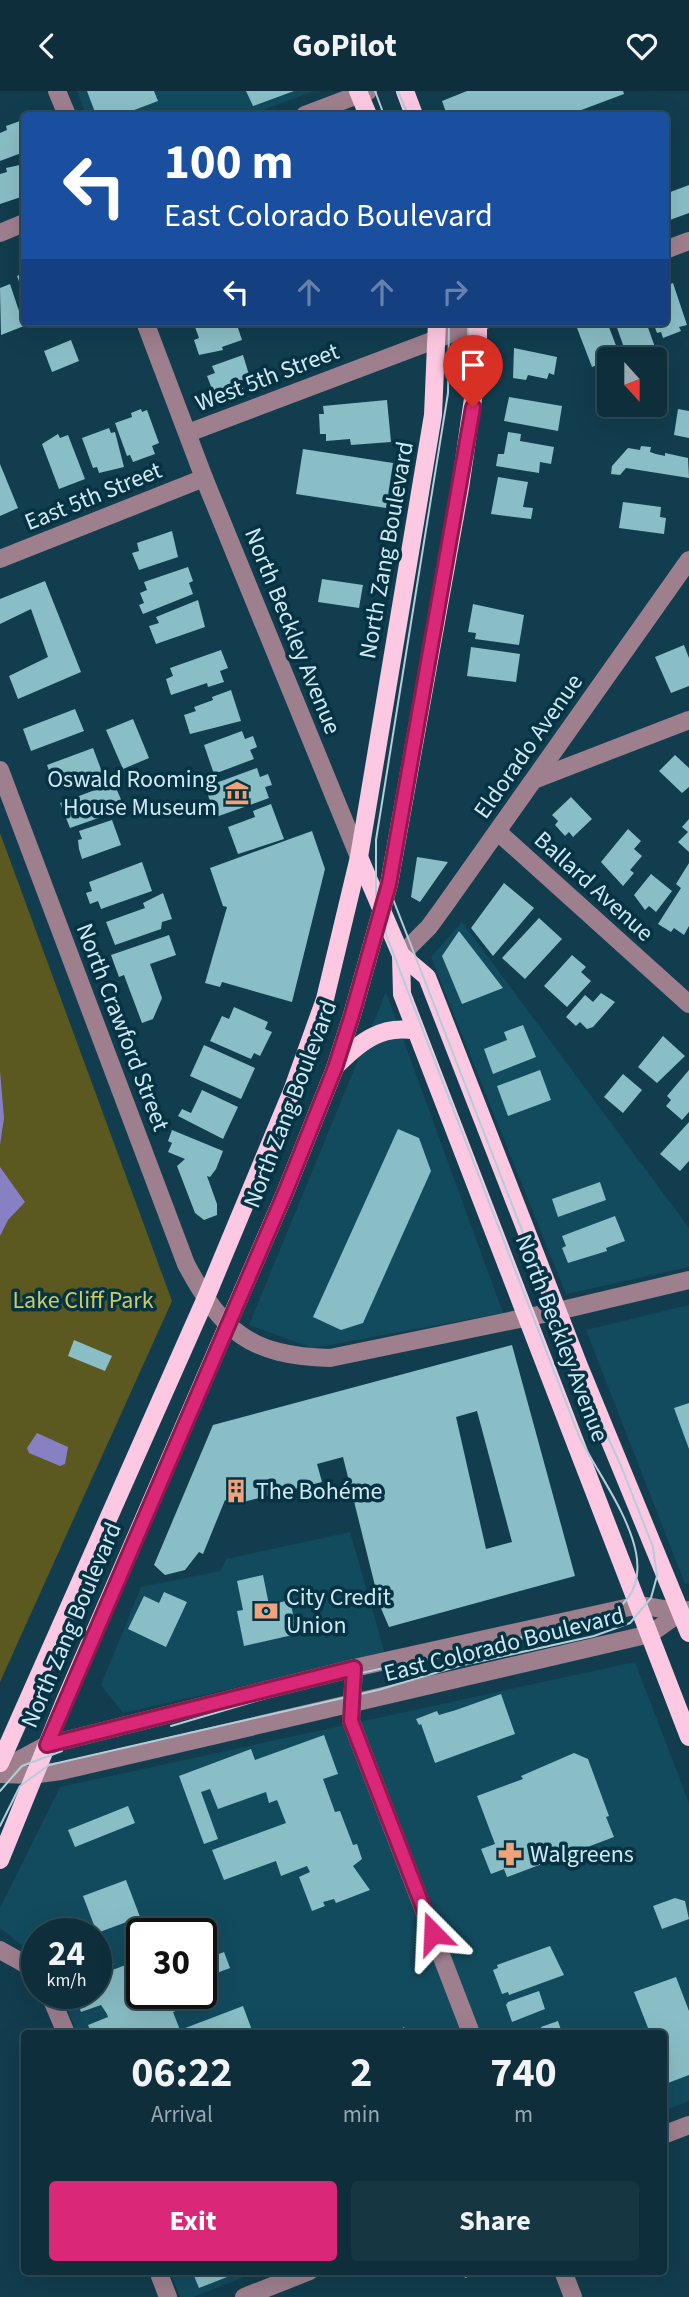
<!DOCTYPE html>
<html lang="en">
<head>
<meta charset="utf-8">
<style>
	body { margin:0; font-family:"Source Sans 3",sans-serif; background:#163642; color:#f1f3f6; height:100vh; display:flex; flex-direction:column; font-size:26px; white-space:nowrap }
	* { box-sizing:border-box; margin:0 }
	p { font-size:23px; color:#9aa8af }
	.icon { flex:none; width:38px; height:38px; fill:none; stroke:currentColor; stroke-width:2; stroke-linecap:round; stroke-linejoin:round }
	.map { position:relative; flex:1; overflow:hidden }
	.details { position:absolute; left:21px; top:1939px; width:646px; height:245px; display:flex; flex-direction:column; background:#0d2e3a; border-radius:7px; box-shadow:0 7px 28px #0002,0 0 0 2px #2d4a54 }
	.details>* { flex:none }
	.hud { position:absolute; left:21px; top:21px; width:648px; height:214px; border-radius:7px; box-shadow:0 7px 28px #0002,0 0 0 2px #2d4a54; background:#1a4fa0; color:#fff; overflow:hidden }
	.needle { width:46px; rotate:159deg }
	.buttons { position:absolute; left:597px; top:256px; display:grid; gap:14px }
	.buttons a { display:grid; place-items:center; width:70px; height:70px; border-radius:7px; background:#0d2e3a; box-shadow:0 7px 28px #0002,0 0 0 2px #2d4a54; font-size:35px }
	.speed { position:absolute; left:21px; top:1827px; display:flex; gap:14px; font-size:35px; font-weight:700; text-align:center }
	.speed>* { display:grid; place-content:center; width:91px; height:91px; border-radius:50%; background:#0d2e3a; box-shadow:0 7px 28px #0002,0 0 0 2px #2d4a54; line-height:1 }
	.speed small { font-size:18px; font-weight:400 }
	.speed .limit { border:4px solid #111; border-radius:10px; background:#fff; color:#111 }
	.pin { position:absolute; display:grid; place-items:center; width:60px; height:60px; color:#fff; margin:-72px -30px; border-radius:50% 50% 50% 0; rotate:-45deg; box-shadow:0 0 7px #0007 }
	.pin .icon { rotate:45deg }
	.me { position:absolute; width:77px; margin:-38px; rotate:339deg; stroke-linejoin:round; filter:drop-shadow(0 0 5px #0008) }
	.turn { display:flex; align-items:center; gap:24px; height:147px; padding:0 28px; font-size:32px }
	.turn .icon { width:91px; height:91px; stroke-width:2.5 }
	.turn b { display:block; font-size:49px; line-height:60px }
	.lanes { display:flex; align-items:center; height:66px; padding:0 28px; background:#0003; justify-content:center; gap:35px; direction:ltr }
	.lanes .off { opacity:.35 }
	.eta { display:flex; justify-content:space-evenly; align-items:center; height:119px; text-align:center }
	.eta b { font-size:42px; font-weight:700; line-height:49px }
	.button { display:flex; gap:14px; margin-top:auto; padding:14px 28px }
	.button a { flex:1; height:80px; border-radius:7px; background:#db2777; color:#fff; font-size:28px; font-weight:700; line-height:80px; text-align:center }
	.button a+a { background:#163642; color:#f1f3f6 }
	header { display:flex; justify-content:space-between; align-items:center; height:91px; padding:0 28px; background:#0d2e3a; font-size:32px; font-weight:700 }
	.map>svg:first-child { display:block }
	.built { fill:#124b5e; fill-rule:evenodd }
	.green { fill:#5b591f }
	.water { fill:#8781c3 }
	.building { fill:#8abec6; fill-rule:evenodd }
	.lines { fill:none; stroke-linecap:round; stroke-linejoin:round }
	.minor { stroke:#9e7f8e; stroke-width:18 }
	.major { stroke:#fdc9e2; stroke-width:18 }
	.tram { stroke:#b3cdd9; stroke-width:2 }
	.route-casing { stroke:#8e194d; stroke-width:18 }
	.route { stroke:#db2777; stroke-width:12 }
	.labels { text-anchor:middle; stroke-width:7; stroke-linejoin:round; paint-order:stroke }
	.street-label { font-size:24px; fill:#d1e8f2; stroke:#043343 }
	.poi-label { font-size:24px; fill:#d1e8f2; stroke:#043343; text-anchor:start }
	.park-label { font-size:24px; fill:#cdca62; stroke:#043343 }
</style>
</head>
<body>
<header><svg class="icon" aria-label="back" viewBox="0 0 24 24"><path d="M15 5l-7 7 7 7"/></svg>GoPilot<svg class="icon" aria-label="heart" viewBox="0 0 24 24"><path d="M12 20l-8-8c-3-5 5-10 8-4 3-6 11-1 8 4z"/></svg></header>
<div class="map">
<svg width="689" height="2206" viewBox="0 0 689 2206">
	<rect width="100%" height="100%" fill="#113d4e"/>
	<g class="built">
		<polygon points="77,0 314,0 249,24 86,24"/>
		<polygon points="462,831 689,1137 689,1176 566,1203 431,866"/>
		<polygon points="386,901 503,1222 313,1257 249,1234"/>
		<polygon points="689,1214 689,1492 685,1493 586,1239"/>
		<polygon points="350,1441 385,1563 123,1622 101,1594 141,1496 220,1480 226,1468"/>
		<path d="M635,1571L689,1712V2010L663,2020V1942H77L61,1902H96V1843H37V1866L0,1837V1817L60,1696ZM142,1843H201V1902H142Z"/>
		<polygon points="170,2181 258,2181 193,2206 180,2206"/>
	</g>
	<polygon class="green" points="0,742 172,1210 0,1591"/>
	<g class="water">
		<polygon points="0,980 4,1027 0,1054"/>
		<polygon points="0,1076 25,1111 8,1129 0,1145"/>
		<polygon points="37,1342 68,1356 65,1373 60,1375 29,1362 27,1357"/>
	</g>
	<g class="building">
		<polygon points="87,0 154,0 158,10 121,24 96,24"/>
		<polygon points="246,0 294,0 253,15"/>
		<polygon points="467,0 623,0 624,3 568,24 447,24 442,10"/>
		<polygon points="20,30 24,43 24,61 0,70 0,42 7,39 6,35"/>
		<polygon points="24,73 24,105 0,113 0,83 7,81 6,77"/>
		<polygon points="689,94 689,122 667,130 665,103"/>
		<polygon points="24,182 24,203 17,185"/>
		<polygon points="673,192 687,234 679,236 681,240 663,247 661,241 657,242 653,231 665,231 665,195"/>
		<polygon points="10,193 24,235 1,244 0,197"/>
		<polygon points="205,231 236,231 242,249 222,256 223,259 199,264 194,249 199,247 195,236"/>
		<polygon points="589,231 607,231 620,265 592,276 577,237"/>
		<polygon points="615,231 646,231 656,259 642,268 628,268"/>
		<polygon points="71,249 79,270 52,281 44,260"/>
		<polygon points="514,257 557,266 554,284 549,282 547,288 528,284 526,289 513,287"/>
		<polygon points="243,264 250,287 240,290 243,298 231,302 229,297 214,303 207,285 215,282 212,275"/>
		<polygon points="509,306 562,315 558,340 504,330"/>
		<polygon points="387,309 391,351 351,354 350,348 326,350 326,343 320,343 319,323 324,323 323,315"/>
		<polygon points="141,318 142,321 147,319 159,352 152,355 155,363 133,371 130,364 127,365 115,332 132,326 131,322"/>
		<polygon points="678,318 689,320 689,347 674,344"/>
		<polygon points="109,337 111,342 115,341 124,376 99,382 97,376 93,377 82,347"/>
		<polygon points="508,341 521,343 520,350 554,356 551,373 540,371 539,382 496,375 498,363 504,363"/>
		<polygon points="58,343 60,347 68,344 85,388 59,398 42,353"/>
		<polygon points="641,355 651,356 650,361 656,363 665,365 665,362 688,367 689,387 626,377 620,384 611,383 612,375 628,357 640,359"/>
		<polygon points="303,358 393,372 386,417 296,403"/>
		<polygon points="0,373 18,417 0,425"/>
		<polygon points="498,386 528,391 523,416 533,417 531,428 491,423"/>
		<polygon points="623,411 661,416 660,426 666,427 664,443 619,437"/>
		<polygon points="172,440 178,466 139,479 132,462 139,460 137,452"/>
		<polygon points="188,476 193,490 189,492 193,503 143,523 139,514 144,512 140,502 147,499 144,491"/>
		<polygon points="322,488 363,494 359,517 318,511"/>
		<polygon points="45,490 81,581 18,608 9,585 48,566 31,518 0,533 0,508"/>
		<polygon points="198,509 205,536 156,553 149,535 159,532 156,526"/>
		<polygon points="473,513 524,524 519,554 475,548 476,542 468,541"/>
		<polygon points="684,554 689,567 689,595 671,602 655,566"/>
		<polygon points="471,556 520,563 516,591 467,585"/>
		<polygon points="221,559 228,577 220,580 224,591 208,596 207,592 171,604 166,588 173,585 170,577"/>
		<polygon points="231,599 241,630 190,643 184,624 196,620 194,616 213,609 212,606"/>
		<polygon points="75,618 84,640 31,660 23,638"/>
		<polygon points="133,628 149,667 123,678 106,639"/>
		<polygon points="242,640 245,648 253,645 257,656 250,659 254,668 214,683 204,654"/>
		<polygon points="93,657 102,681 60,696 54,681 50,682 47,674"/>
		<polygon points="675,664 689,677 689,696 682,702 659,680"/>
		<polygon points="257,677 260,686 268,683 272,694 265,696 269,707 216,726 205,696"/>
		<polygon points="114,692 122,711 104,717 107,724 70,737 60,712"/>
		<polygon points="571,706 592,728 573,746 569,741 565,745 555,734 558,730 552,724"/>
		<polygon points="271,713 284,748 238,763 228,736 255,726 253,720"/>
		<polygon points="689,728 689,761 678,751 688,741 682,736"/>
		<polygon points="112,729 121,754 82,768 79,758 78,749 82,748 79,740"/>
		<polygon points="628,738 641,750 634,758 642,765 630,779 634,782 623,795 601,771"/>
		<polygon points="312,740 325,778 292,911 222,891 220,896 205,892 227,816 223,815 210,777"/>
		<polygon points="417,766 448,771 420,811 411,806"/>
		<polygon points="142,771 152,800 101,818 98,810 90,813 86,802 92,800 89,791"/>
		<polygon points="689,772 689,835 684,844 674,837 671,841 658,833 681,797 676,793"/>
		<polygon points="651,783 672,800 656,821 649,815 645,819 634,804"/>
		<polygon points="504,792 534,817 493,865 471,837"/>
		<polygon points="163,802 172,828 162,831 161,838 115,854 106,831 145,817 143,812"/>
		<polygon points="539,827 562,848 525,888 502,867"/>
		<polygon points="459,840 503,897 462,913 442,865"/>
		<polygon points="169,844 176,864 150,873 162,907 153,928 142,932 124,884 119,886 111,864"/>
		<polygon points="572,864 586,876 581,881 591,890 567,916 544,895"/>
		<polygon points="601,902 615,911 593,936 587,938 580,931 576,935 566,926 585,904 593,911"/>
		<polygon points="234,916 268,931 265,938 272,941 260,965 254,962 251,968 210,950 222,925 229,928"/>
		<polygon points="523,934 536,966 493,983 484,958 507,949 504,941"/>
		<polygon points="663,945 685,965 657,992 638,976"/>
		<polygon points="204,954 255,977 241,1008 190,985"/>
		<polygon points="540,979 551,1009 508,1025 497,995"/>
		<polygon points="689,979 689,1021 682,1029 666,1015 671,1009 667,1005"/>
		<polygon points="623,983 642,999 623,1022 604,1006"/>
		<polygon points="202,999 238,1016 223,1048 178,1025 182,1018 191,1022"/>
		<polygon points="689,1031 689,1070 680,1080 660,1063"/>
		<polygon points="398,1038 419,1047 431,1080 363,1232 341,1239 313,1226"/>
		<polygon points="172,1039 223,1060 216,1078 210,1086 207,1085 217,1113 217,1124 204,1129 195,1122 177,1075 185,1068 168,1061 172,1052 168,1050"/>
		<polygon points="600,1091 606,1109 558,1126 552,1108"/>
		<polygon points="615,1125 625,1150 606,1157 607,1160 568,1172 562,1157 566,1155 562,1145"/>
		<polygon points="74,1249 112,1265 105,1280 68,1265"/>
		<path d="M512,1254L575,1485L389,1536L380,1515L343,1366L317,1373L322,1391L235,1413L225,1409L203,1463L199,1461L185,1479L165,1484L154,1474L213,1334ZM477,1320L512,1451L486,1458L456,1326Z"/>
		<polygon points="689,1312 689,1358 674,1317"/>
		<polygon points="263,1484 269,1514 290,1509 297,1543 244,1555 237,1520 243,1519 237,1490"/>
		<polygon points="164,1501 187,1511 166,1556 128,1538 144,1505 159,1512"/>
		<polygon points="559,1542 560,1548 550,1550 549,1544"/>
		<polygon points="537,1547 538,1552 528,1554 527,1549"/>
		<polygon points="501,1603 515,1643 435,1672 421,1633 419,1634 416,1628 437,1620 439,1624 456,1619"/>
		<polygon points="324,1644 338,1683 323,1688 335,1721 340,1720 353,1754 357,1753 362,1768 353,1775 370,1799 336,1812 334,1808 323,1811 325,1815 312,1820 299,1786 310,1781 307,1775 281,1785 276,1770 224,1789 212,1759 286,1732 277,1709 269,1712 266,1701 218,1718 210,1698 201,1701 218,1748 204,1753 179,1685 251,1658 255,1669"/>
		<polygon points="574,1662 588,1668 609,1725 606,1726 614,1746 507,1786 504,1778 491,1783 481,1758 495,1753 477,1705 523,1688 521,1685"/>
		<polygon points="128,1715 135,1732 75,1756 68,1739"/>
		<polygon points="126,1789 140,1826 97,1842 83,1805"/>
		<polygon points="675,1807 685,1810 689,1828 662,1838 653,1815"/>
		<polygon points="550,1855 564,1884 509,1904 508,1901 502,1903 493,1879 498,1877 497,1874"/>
		<polygon points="224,1861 230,1877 201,1888 201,1870"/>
		<polygon points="142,1868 142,1902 195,1902 184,1907 187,1916 173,1921 180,1939 243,1915 253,1942 91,1942 88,1934 108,1926 107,1923 101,1914 81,1921 74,1902 96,1902 96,1885"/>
		<polygon points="676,1886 689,1920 689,1984 668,1992 663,1980 663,1942 650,1942 634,1901"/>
		<polygon points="539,1900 545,1918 512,1931 506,1914 508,1911"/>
		<polygon points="558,1930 562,1942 544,1942 541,1936"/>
		<polygon points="404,1936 406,1942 419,1937 421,1942 395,1942"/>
		<polygon points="192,2180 240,2180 240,2181 199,2197"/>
		<polygon points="463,2180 483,2180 483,2181 465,2187"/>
	</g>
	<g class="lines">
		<g class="minor">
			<polyline points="57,0 67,24"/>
			<polyline points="305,24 368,0"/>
			<polyline points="0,142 24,132"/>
			<polyline points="665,159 689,150"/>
			<polyline points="145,231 204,387 359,766"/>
			<polyline points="188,342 482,231"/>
			<polyline points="0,468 204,387"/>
			<path d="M0,679L186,1173C222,1241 251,1265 330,1267L558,1220L689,1189"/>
			<polyline points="536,688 689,629"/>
			<polyline points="498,741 689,913"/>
			<polyline points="401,864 429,836 445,814 689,469"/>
			<polyline points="354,1577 351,1630 471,1942"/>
			<polyline points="0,1679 47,1654 354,1577 639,1514 681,1521"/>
			<polyline points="0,1683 31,1684 61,1680 650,1543 681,1521 689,1519"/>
			<polyline points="0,1859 25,1873 37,1884"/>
			<polyline points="49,1902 66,1942"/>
			<polyline points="663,2044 689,2034"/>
			<polyline points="158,2180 168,2206"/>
			<polyline points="563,2180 573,2206"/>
			<polyline points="244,2206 310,2180"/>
		</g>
		<g class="major">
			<polyline points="358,0 368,24"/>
			<polyline points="405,0 414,24"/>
			<polyline points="359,766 401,864 402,903 689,1646"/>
			<polyline points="401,864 427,886 579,1275 689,1542"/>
			<path d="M337,974C360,951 382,933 416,940"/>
			<polyline points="0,1672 205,1209 292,1000 325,908 359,766 433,324 437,231"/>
			<polyline points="0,1769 66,1607 285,1102 335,977 352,924 389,793 460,397 478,273 478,231"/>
		</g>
		<g class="tram">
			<polyline points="375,0 384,24"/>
			<polyline points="398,0 408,24"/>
			<path d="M171,1635L317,1592L598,1529C686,1492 603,1396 579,1345L387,846L376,803V749L448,302L449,231"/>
			<polyline points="0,1700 22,1675 62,1660"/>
			<polyline points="0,1735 20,1695 49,1674 378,1599 459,1575 594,1545 630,1532 651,1507 657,1485 653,1456 621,1375 571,1265 391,803 387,783 388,760 464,340 469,304 468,231"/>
		</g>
	</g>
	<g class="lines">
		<g class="route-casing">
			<polyline id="route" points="433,1842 351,1630 354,1577 47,1654 285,1102 335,977 352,924 389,793 473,316"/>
		</g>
		<use href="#route" class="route"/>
	</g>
	<defs>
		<g id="museum-bare" transform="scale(1.89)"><path d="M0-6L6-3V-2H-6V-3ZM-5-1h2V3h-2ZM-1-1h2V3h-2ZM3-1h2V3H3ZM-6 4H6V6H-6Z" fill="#f0a27a" stroke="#043343" stroke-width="2.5" paint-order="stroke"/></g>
		<g id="building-bare" transform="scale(1.89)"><path d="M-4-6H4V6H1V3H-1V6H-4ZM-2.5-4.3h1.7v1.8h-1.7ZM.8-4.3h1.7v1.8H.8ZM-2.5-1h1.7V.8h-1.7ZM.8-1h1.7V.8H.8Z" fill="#f0a27a" stroke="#043343" stroke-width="2.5" paint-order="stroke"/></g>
		<g id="bank-bare" transform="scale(1.89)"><path d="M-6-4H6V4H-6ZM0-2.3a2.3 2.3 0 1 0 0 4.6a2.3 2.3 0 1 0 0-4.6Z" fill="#f0a27a" stroke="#043343" stroke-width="2.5" paint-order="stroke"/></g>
		<g id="pharmacy-bare" transform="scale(1.89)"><path d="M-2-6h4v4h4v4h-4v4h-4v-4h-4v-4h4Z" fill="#f0a27a" stroke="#043343" stroke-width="2.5" paint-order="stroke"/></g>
	</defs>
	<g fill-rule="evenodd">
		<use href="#museum-bare" x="237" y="702"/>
		<use href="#building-bare" x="236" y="1400"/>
		<use href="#bank-bare" x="266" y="1520"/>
		<use href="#pharmacy-bare" x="510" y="1763"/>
	</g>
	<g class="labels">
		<g class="street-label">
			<text transform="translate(267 286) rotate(-21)" y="8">West 5th Street</text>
			<text transform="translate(93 405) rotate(-22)" y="8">East 5th Street</text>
			<text transform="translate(386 459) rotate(-80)" y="8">North Zang Boulevard</text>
			<text transform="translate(293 540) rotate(68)" y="8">North Beckley Avenue</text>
			<text transform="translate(528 655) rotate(-55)" y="8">Eldorado Avenue</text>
			<text transform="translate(594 795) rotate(42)" y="8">Ballard Avenue</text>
			<text transform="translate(123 936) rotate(69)" y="8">North Crawford Street</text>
			<text transform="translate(290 1013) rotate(-69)" y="8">North Zang Boulevard</text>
			<text transform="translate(562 1247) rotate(69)" y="8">North Beckley Avenue</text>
			<text transform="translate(71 1534) rotate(-67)" y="8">North Zang Boulevard</text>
			<text transform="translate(504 1553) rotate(-14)" y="8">East Colorado Boulevard</text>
		</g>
		<g class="poi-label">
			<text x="217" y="696" text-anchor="end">Oswald Rooming<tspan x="217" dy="28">House Museum</tspan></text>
			<text x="256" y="1408">The Bohéme</text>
			<text x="286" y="1514">City Credit<tspan x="286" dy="28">Union</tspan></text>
			<text x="530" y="1771">Walgreens</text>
		</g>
		<g class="park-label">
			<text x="83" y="1217">Lake Cliff Park</text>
		</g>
	</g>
</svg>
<div class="buttons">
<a><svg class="needle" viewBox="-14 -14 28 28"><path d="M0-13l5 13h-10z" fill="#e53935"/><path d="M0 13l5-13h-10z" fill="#9aa8af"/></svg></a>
</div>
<div class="speed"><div>24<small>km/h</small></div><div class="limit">30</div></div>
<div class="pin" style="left:473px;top:316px;background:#d93025"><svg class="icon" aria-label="arrive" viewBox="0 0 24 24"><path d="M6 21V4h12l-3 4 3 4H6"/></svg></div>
<svg class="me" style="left:433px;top:1842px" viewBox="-20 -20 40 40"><path d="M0-17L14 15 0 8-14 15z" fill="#db2777" stroke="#fff" stroke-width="4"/></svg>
<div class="hud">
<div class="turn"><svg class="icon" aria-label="left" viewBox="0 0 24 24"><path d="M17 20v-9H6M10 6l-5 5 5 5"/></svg><div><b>100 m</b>East Colorado Boulevard</div></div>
<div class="lanes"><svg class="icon" aria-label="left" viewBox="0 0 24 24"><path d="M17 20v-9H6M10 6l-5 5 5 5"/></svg><svg class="icon off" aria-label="ahead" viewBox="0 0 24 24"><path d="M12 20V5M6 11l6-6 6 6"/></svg><svg class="icon off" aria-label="ahead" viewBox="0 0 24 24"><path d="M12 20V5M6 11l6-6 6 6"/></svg><svg class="icon off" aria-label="right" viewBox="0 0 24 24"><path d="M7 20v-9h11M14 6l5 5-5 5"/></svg></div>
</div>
<section class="details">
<div class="eta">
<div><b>06:22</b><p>Arrival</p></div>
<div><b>2</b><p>min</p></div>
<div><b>740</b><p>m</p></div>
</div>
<div class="button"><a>Exit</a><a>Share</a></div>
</section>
</div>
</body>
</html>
